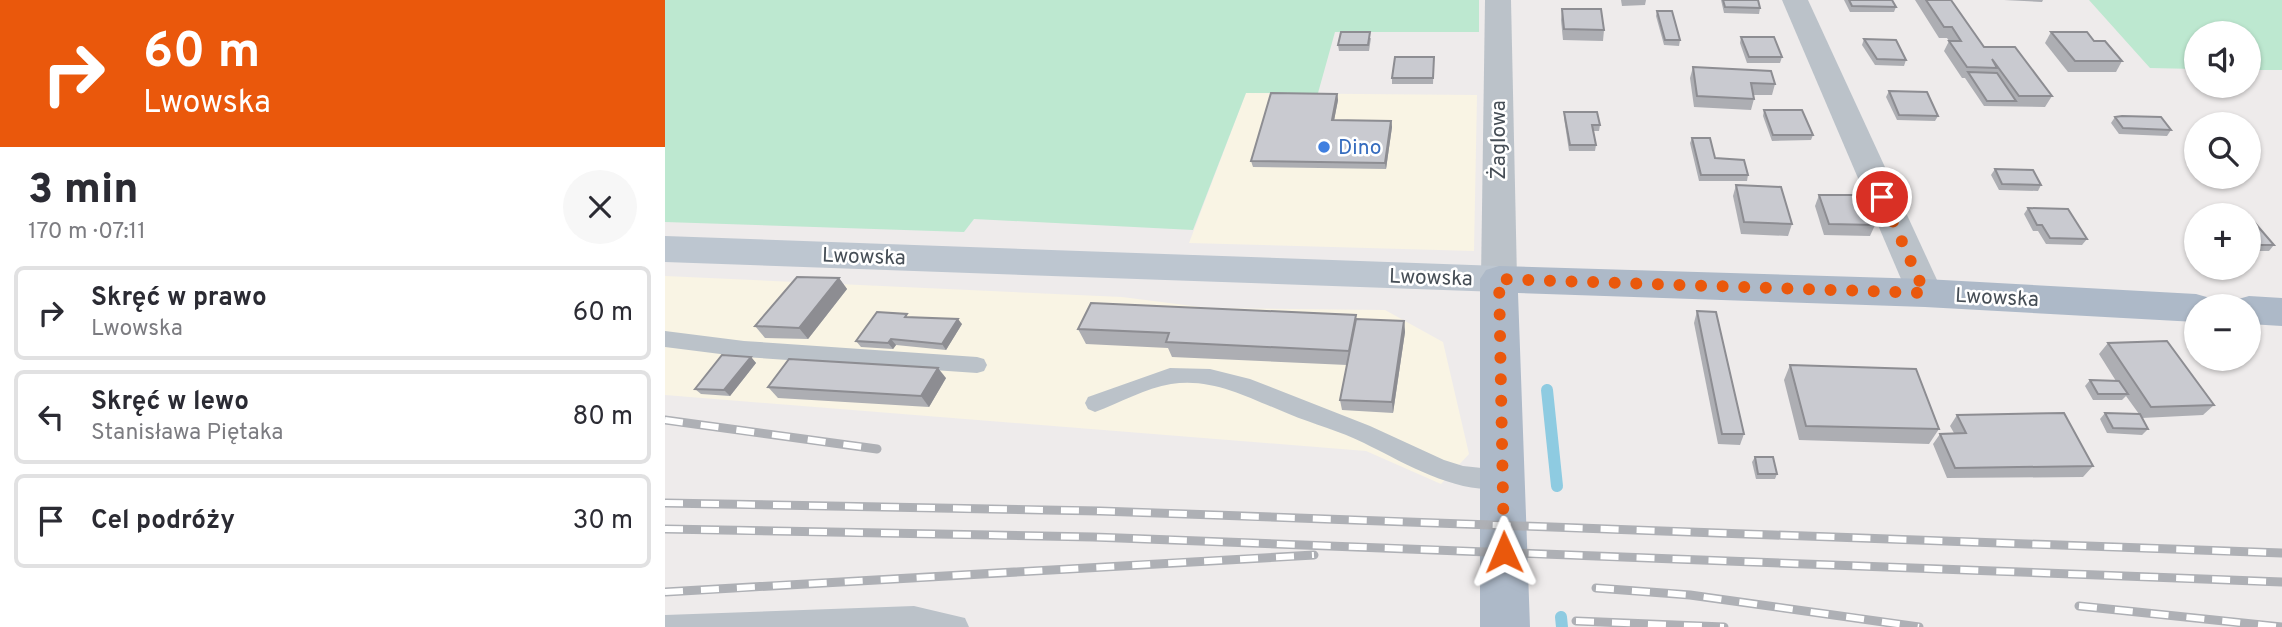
<!DOCTYPE html>
<html lang="pl">
<head>
<meta charset="utf-8">
<style>
	body { margin:0; font-family:Overpass,sans-serif; background:#f7f7f7; color:#2b2b33; height:100vh; display:flex; flex-direction:column; font-size:26px; white-space:nowrap }
	* { box-sizing:border-box; margin:0 }
	p { font-size:23px; color:#7c7c81 }
	.icon { flex:none; width:38px; height:38px; fill:none; stroke:currentColor; stroke-width:2; stroke-linecap:round; stroke-linejoin:round }
	.map { position:relative; flex:1; overflow:hidden }
	.drawer { display:flex; flex-direction:column; background:#fff; width:665px }
	.drawer>* { flex:none }
	.top-card { background:#ea580c; color:#fff; overflow:hidden }
	.controls { position:absolute; left:1519px; top:21px; display:grid; gap:14px }
	.controls a { display:grid; place-items:center; width:77px; height:77px; border-radius:50%; background:#fff; box-shadow:0 2px 5px #0004; font-size:35px }
	.pin { position:absolute; display:grid; place-items:center; width:60px; height:60px; color:#fff; margin:-30px; border:4px solid #fff; border-radius:50%; box-shadow:0 2px 7px #0007 }
	.me { position:absolute; width:77px; margin:-38px; rotate:359deg; stroke-linejoin:round; filter:drop-shadow(0 0 5px #0008) }
	.turn { display:flex; align-items:center; gap:24px; height:147px; padding:0 28px; font-size:32px }
	.turn .icon { width:91px; height:91px; stroke-width:2.5 }
	.turn b { display:block; font-size:49px; line-height:60px }
	.round { display:grid; place-items:center; flex:none; width:74px; height:74px; border-radius:37px; background:#f7f7f7 }
	.overview { display:flex; align-items:center; justify-content:space-between; height:119px; padding:0 28px }
	h1 { font-size:42px; font-weight:800; line-height:52px }
	ul { padding:0; list-style:none }
	li { display:flex; align-items:center; gap:21px; height:94px; margin:0 14px 10px; padding:0 14px; border:4px solid #e1e1e2; border-radius:10px }
	li div { flex:1 }
	li b { display:block; font-size:26px }
	li em { font-style:normal }
	main { display:flex; flex:1; min-height:0 }
	.map>svg:first-child { display:block }
	.commercial { fill:#f9f4e4 }
	.green { fill:#bde8d0 }
	.lines { fill:none; stroke-linecap:round; stroke-linejoin:round }
	.stream { stroke:#8ecbe1; stroke-width:12 }
	.service { fill:#bbc2c9; fill-rule:evenodd }
	.minor { fill:#bbc2c9; fill-rule:evenodd }
	.secondary { fill:#bdc6d0; fill-rule:evenodd }
	.primary { fill:#adb9c8; fill-rule:evenodd }
	.rail-casing { stroke:#aeb0b5; stroke-width:9 }
	.rail { stroke:#fff; stroke-width:6; stroke-dasharray:18; stroke-linecap:butt }
	.wall { fill:#adaeb3 }
	.shaded-wall { fill:#8d8d92 }
	.building { fill:#c9cad0; stroke:#8d8d92; stroke-width:2 }
	.route { stroke:#ea580c; stroke-width:12; stroke-dasharray:0 21.6 }
	.shop-dot { fill:#3f7fe0; stroke:#fff; stroke-width:2.5 }
	.labels { text-anchor:middle; stroke-width:5; stroke-linejoin:round; paint-order:stroke }
	.street-label { font-size:21px; fill:#464e56; stroke:#fff }
	.shop-label { font-size:21px; fill:#366cbe; stroke:#fff; text-anchor:start }
</style>
</head>
<body>
<main>
<section class="drawer">
<div class="top-card">
<div class="turn"><svg class="icon" aria-label="right" viewBox="0 0 24 24"><path d="M7 20v-9h11M14 6l5 5-5 5"/></svg><div><b>60 m</b>Lwowska</div></div>
</div>
<div class="overview"><div><h1>3 min</h1><p>170 m · 07:11</p></div><a class="round"><svg class="icon" aria-label="close" viewBox="0 0 24 24"><path d="M6 6l12 12M18 6L6 18"/></svg></a></div>
<ul>
<li><svg class="icon" aria-label="right" viewBox="0 0 24 24"><path d="M7 20v-9h11M14 6l5 5-5 5"/></svg><div><b>Skręć w prawo</b><p>Lwowska</p></div><em>60 m</em></li>
<li><svg class="icon" aria-label="left" viewBox="0 0 24 24"><path d="M17 20v-9H6M10 6l-5 5 5 5"/></svg><div><b>Skręć w lewo</b><p>Stanisława Piętaka</p></div><em>80 m</em></li>
<li><svg class="icon" aria-label="arrive" viewBox="0 0 24 24"><path d="M6 21V4h12l-3 4 3 4H6"/></svg><div><b>Cel podróży</b></div><em>30 m</em></li>
</ul>
</section>
<div class="map">
<svg width="1617" height="627" viewBox="0 0 1617 627">
	<rect width="100%" height="100%" fill="#eeebeb"/>
	<g class="commercial">
		<polygon points="581,93 812,95 809,251 524,243"/>
		<polygon points="0,276 457,297 543,308 720,310 778,342 804,454 776,484 701,451 0,395"/>
	</g>
	<g class="green">
		<polygon points="0,0 814,0 814,32 670,32 653,93 581,93 528,230 309,219 299,232 0,222"/>
		<polygon points="1424,0 1617,0 1617,70 1584,70 1584,33 1531,33 1531,69 1485,68"/>
	</g>
	<g class="lines">
		<g class="stream">
			<polyline points="882,390 892,486"/>
			<polyline points="896,617 897,627"/>
		</g>
		<g class="service">
			<polygon points="0,331 79,341 312,357 319,359 322,365 319,371 312,373 79,357 0,347"/>
			<path d="M505,368L545,369L585,379L705,426L779,460L798,466L845,471L848,478L845,485C801,501 738,462 699,443C675,431 648,424 624,414C586,399 548,377 506,384C481,388 454,403 430,412L423,409L420,403L423,397Z"/>
			<polygon points="249,606 300,618 304,627 0,627 0,615"/>
		</g>
		<g class="minor">
			<polygon points="820,0 846,0 852,279 847,288 834,292 821,288 816,279"/>
			<polygon points="1117,0 1143,0 1278,293 1273,302 1260,306 1247,302 1242,293"/>
		</g>
		<polygon class="secondary" points="0,236 834,266 847,270 853,279 847,288 834,292 0,262"/>
		<g class="primary">
			<polygon points="834,266 1260,279 1531,294 1545,298 1549,306 1531,306 1531,322 1260,307 853,293 865,627 815,627 815,279 821,270"/>
			<polygon points="1584,296 1617,298 1617,326 1584,324 1584,306 1567,306 1570,300"/>
		</g>
		<g class="rail-casing">
			<g id="rail">
				<polyline points="0,420 212,449"/>
				<polyline points="0,503 435,511 1617,553"/>
				<polyline points="0,529 428,537 1617,582"/>
				<polyline points="931,588 1025,595 1254,627"/>
				<polyline points="0,592 649,555"/>
				<polyline points="1414,606 1617,627"/>
				<polyline points="911,621 1059,627"/>
			</g>
		</g>
		<use href="#rail" class="rail"/>
	</g>
	<g class="wall">
		<polygon points="956,0 981,0 980,5 957,6"/>
		<polygon points="1056,0 1093,0 1095,8 1094,14 1059,13"/>
		<polygon points="1179,0 1227,0 1231,7 1229,12 1185,12"/>
		<polygon points="1250,0 1286,0 1319,47 1387,96 1380,107 1319,106 1300,78 1297,78 1279,51 1284,41 1282,38 1274,38"/>
		<polygon points="1339,0 1378,0 1377,2"/>
		<polygon points="897,9 939,30 938,41 898,40 896,20"/>
		<polygon points="992,11 1015,40 1014,46 999,45 991,16"/>
		<polygon points="1386,32 1429,41 1457,61 1451,72 1403,72 1380,43"/>
		<polygon points="1076,37 1117,57 1115,63 1082,63 1075,43"/>
		<polygon points="706,38 704,51 674,51 673,45"/>
		<polygon points="1199,39 1241,60 1239,66 1210,65 1197,45"/>
		<polygon points="769,57 768,84 727,84 727,78"/>
		<polygon points="1028,67 1110,84 1107,95 1088,95 1089,99 1086,110 1029,107 1025,78"/>
		<polygon points="1224,91 1273,116 1270,121 1232,120 1221,97"/>
		<polygon points="672,94 673,100 669,120 726,121 727,127 721,169 588,167 586,161"/>
		<polygon points="1099,110 1148,135 1146,140 1107,141 1098,116"/>
		<polygon points="899,112 935,125 934,131 928,131 931,145 930,151 904,151 899,118"/>
		<polygon points="1450,117 1506,130 1502,136 1454,134 1446,123"/>
		<polygon points="1027,138 1050,158 1083,175 1082,181 1034,181 1025,143"/>
		<polygon points="1330,169 1376,185 1373,191 1334,190 1326,175"/>
		<polygon points="1071,185 1127,224 1123,236 1076,234 1068,196"/>
		<polygon points="1154,195 1210,225 1205,236 1159,235 1150,206"/>
		<polygon points="1363,208 1422,239 1417,245 1381,244 1373,231 1368,231 1359,214"/>
		<polygon points="1584,216 1609,245 1604,251 1584,251"/>
		<polygon points="174,278 182,289 143,339 100,338 90,326"/>
		<polygon points="1032,311 1079,434 1075,445 1053,444 1029,323"/>
		<polygon points="244,317 297,324 281,350 231,345 228,349 196,347 191,341"/>
		<polygon points="691,319 739,321 740,332 728,413 677,410 675,400 682,365 507,357 503,348 421,344 413,329"/>
		<polygon points="1443,343 1549,405 1538,415 1477,418 1483,429 1477,435 1442,433 1435,419 1440,413 1474,414 1461,396 1457,400 1428,400 1420,386 1425,380 1451,381 1434,354"/>
		<polygon points="86,357 91,363 65,396 36,394 30,389"/>
		<polygon points="1125,365 1274,429 1264,444 1134,440 1119,380"/>
		<polygon points="281,378 264,407 113,398 103,387"/>
		<polygon points="1292,415 1428,466 1418,477 1282,478 1268,444 1275,434 1289,433 1285,426"/>
		<polygon points="1090,457 1112,474 1110,479 1091,479 1087,462"/>
	</g>
	<g class="shaded-wall">
		<polygon points="672,94 673,100 668,126 667,120"/>
		<polygon points="726,121 727,127 721,169 720,163"/>
		<polygon points="174,278 182,289 143,339 134,328"/>
		<polygon points="293,319 297,324 281,350 277,344"/>
		<polygon points="739,321 740,332 728,413 727,402"/>
		<polygon points="226,339 231,345 228,349 223,343"/>
		<polygon points="86,357 91,363 65,396 59,390"/>
		<polygon points="273,368 281,378 264,407 256,396"/>
	</g>
	<g class="building">
		<polygon points="1058,0 1093,0 1095,8 1060,7"/>
		<polygon points="1184,0 1227,0 1231,7 1187,6"/>
		<polygon points="1261,0 1286,0 1319,47 1350,47 1387,96 1354,96 1327,59 1332,68 1302,67 1284,41 1296,41 1287,27 1279,27"/>
		<polygon points="897,9 936,9 939,30 899,29"/>
		<polygon points="992,11 1007,11 1015,40 1000,40"/>
		<polygon points="676,32 705,32 703,45 673,45"/>
		<polygon points="1386,32 1422,32 1429,41 1440,41 1457,61 1410,61"/>
		<polygon points="1076,37 1109,37 1117,57 1084,57"/>
		<polygon points="1199,39 1231,40 1241,60 1212,59"/>
		<polygon points="730,57 769,57 768,78 727,78"/>
		<polygon points="1028,67 1106,71 1110,84 1086,83 1089,99 1032,96"/>
		<polygon points="1303,72 1332,73 1351,101 1322,101"/>
		<polygon points="1224,91 1262,92 1273,116 1234,115"/>
		<polygon points="606,93 672,94 667,120 726,121 720,163 586,161"/>
		<polygon points="1099,110 1137,110 1148,135 1108,135"/>
		<polygon points="899,112 932,112 935,125 927,125 931,145 905,145"/>
		<polygon points="1457,116 1496,117 1506,130 1458,128 1450,117"/>
		<polygon points="1027,138 1045,138 1050,158 1079,160 1083,175 1036,175"/>
		<polygon points="1330,169 1368,170 1376,185 1337,184"/>
		<polygon points="1071,185 1116,187 1127,224 1079,222"/>
		<polygon points="1154,195 1198,195 1210,225 1164,224"/>
		<polygon points="1363,208 1403,209 1422,239 1385,238 1377,225 1372,225"/>
		<polygon points="1546,214 1582,214 1583,215 1547,215"/>
		<polygon points="1584,216 1609,245 1584,245"/>
		<polygon points="132,277 174,278 134,328 90,326"/>
		<polygon points="426,303 691,315 684,351 501,342 504,333 413,329"/>
		<polygon points="1032,311 1051,312 1079,434 1057,434"/>
		<polygon points="212,312 242,314 240,317 293,319 277,344 226,339 223,343 191,341"/>
		<polygon points="691,319 739,321 727,402 675,400"/>
		<polygon points="1502,341 1549,405 1486,407 1443,343"/>
		<polygon points="57,355 86,357 59,390 30,389"/>
		<polygon points="124,359 273,368 256,396 103,387"/>
		<polygon points="1125,365 1251,369 1274,429 1141,426"/>
		<polygon points="1425,380 1454,381 1463,394 1433,394"/>
		<polygon points="1399,413 1428,466 1290,468 1275,434 1301,433 1292,415"/>
		<polygon points="1440,413 1475,414 1483,429 1448,428"/>
		<polygon points="1090,457 1108,457 1112,474 1093,474"/>
	</g>
	<g class="lines">
		<polyline class="route" points="839,552 834,279 1260,293 1217,197"/>
	</g>
	<circle class="shop-dot" cx="659" cy="147" r="7"/>
	<g class="labels">
		<g class="street-label">
			<text transform="translate(833 140) rotate(-90)" y="7">Żaglowa</text>
			<text transform="translate(199 256) rotate(2)" y="7">Lwowska</text>
			<text transform="translate(766 277) rotate(2)" y="7">Lwowska</text>
			<text transform="translate(1332 297) rotate(3)" y="7">Lwowska</text>
		</g>
		<g class="shop-label">
			<text x="673" y="154">Dino</text>
		</g>
	</g>
</svg>
<div class="controls">
<a><svg class="icon" aria-label="sound" viewBox="0 0 24 24"><path d="M4 9h4l5-4v14l-5-4H4zM17 9q2 3 0 6"/></svg></a>
<a><svg class="icon" aria-label="search" viewBox="0 0 24 24"><circle cx="10" cy="10" r="6"/><path d="M15 15l6 6"/></svg></a>
<a>+</a>
<a>−</a>
</div>
<div class="pin" style="left:1217px;top:197px;background:#d93025"><svg class="icon" aria-label="arrive" viewBox="0 0 24 24"><path d="M6 21V4h12l-3 4 3 4H6"/></svg></div>
<svg class="me" style="left:839px;top:552px" viewBox="-20 -20 40 40"><path d="M0-17L14 15 0 8-14 15z" fill="#ea580c" stroke="#fff" stroke-width="4"/></svg>
</div>
</main>
</body>
</html>
